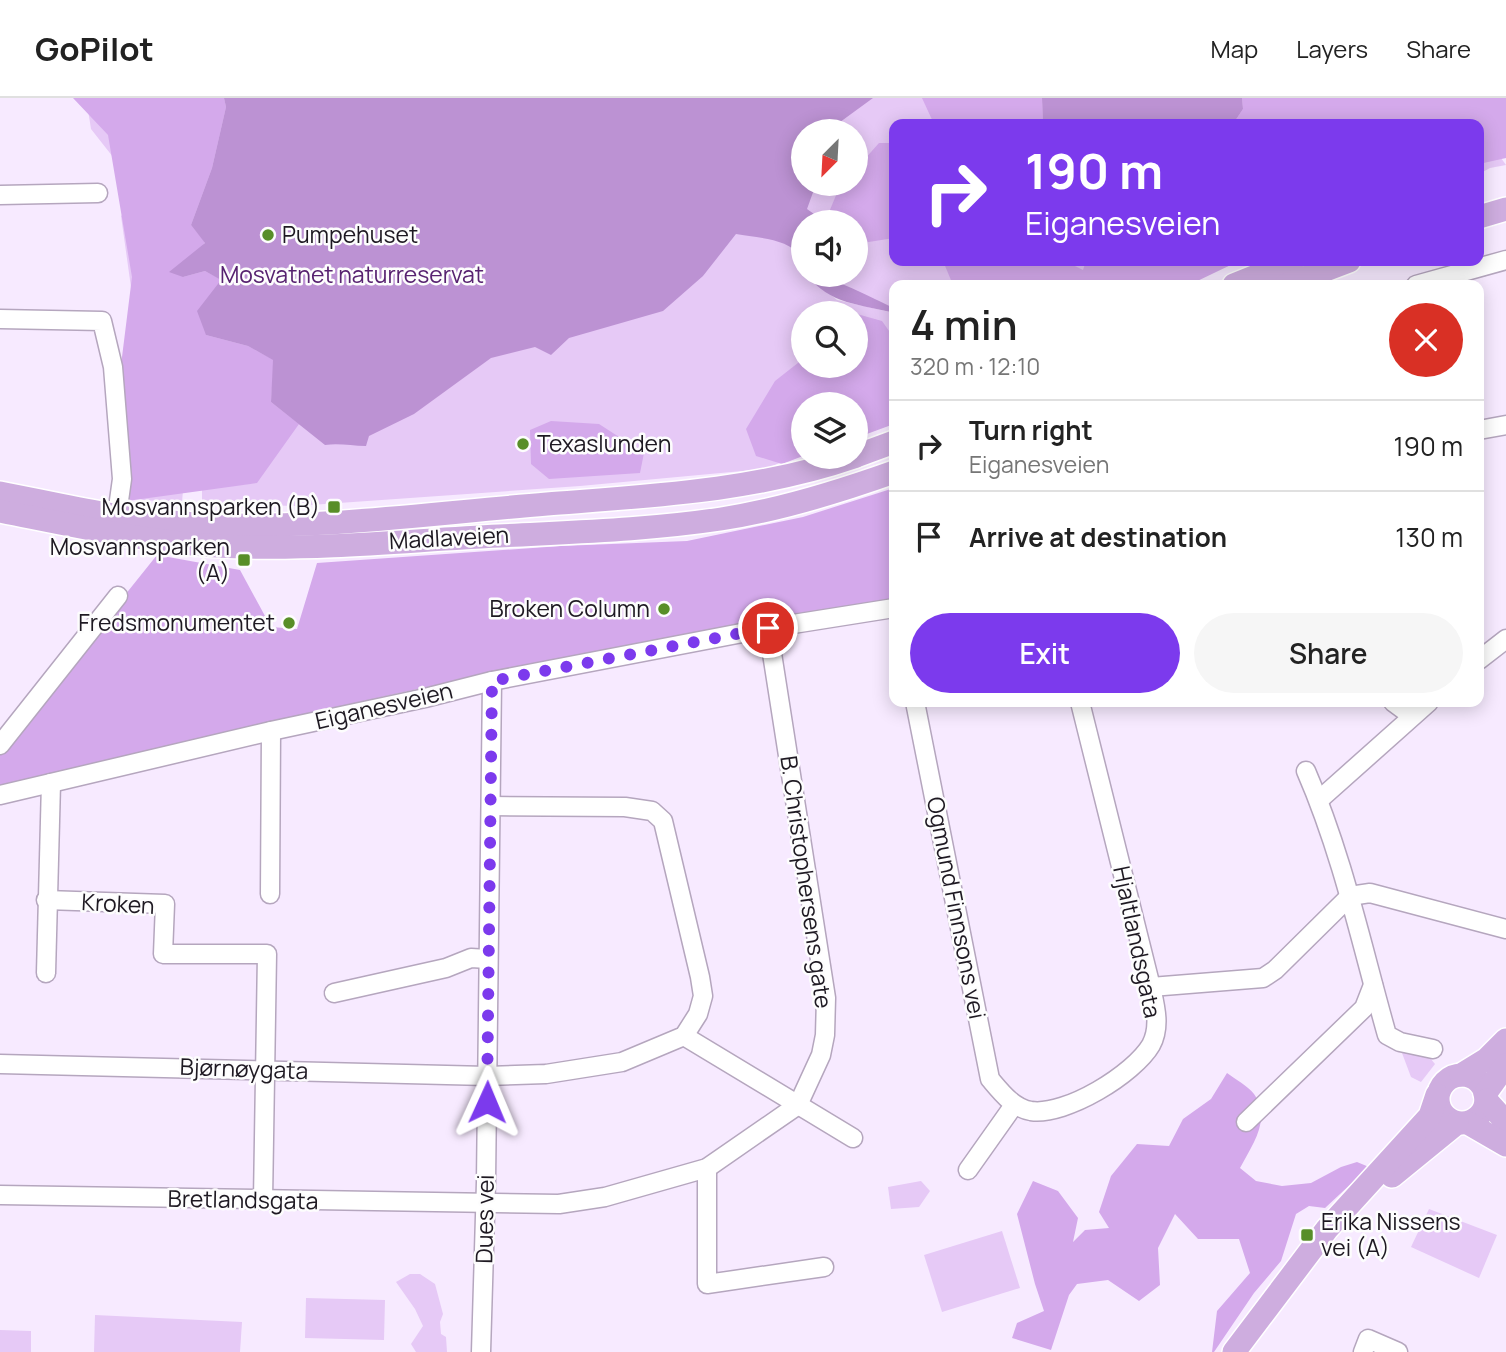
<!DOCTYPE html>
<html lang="en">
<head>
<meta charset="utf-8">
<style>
	body { margin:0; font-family:Manrope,sans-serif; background:#f6f6f6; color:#222; height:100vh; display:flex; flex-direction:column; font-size:26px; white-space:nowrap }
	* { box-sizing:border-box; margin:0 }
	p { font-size:23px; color:#767676 }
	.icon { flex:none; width:38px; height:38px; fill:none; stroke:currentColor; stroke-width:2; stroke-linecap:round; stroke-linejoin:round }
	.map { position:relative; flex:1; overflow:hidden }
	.details { position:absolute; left:889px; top:182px; width:595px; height:427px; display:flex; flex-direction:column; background:#fff; border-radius:14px; box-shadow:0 4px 18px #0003 }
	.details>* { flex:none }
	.guide { position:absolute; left:889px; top:21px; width:595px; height:147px; border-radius:14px; box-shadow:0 4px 18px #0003; background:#7c3aed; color:#fff; overflow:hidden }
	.needle { width:46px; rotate:204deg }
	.tools { position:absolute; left:791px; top:21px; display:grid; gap:14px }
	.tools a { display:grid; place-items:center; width:77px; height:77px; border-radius:50%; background:#fff; box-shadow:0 4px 18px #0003; font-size:35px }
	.pin { position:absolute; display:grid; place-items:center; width:60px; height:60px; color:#fff; margin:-30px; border:4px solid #fff; border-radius:50%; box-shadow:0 2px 7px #0007 }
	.me { position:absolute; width:77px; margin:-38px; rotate:1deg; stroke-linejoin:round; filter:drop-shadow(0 0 5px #0008) }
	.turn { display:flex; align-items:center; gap:24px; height:147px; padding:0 21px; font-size:32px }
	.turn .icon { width:91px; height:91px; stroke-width:2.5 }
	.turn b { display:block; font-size:49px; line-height:60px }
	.round { display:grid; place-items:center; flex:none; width:74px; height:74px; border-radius:37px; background:#f6f6f6 }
	.overview { display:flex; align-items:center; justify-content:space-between; height:119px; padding:0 21px }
	h1 { font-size:42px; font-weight:600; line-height:52px }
	.button { display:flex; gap:14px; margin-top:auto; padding:14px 21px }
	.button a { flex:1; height:80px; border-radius:42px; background:#7c3aed; color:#fff; font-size:28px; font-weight:600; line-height:80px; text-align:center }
	.button a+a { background:#f6f6f6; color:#222 }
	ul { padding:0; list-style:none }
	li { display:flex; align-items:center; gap:21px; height:91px; padding:0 21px; border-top:2px solid #e0e0e0 }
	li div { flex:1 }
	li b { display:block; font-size:26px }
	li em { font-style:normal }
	header { display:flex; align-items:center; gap:42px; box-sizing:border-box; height:98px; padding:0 35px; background:#fff; border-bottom:2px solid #e0e0e0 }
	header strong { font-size:33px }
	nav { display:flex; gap:38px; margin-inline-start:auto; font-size:24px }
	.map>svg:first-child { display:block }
	.green { fill:#e6c9f6; fill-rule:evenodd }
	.forest { fill:#d4a9eb }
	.water { fill:#bc92d3 }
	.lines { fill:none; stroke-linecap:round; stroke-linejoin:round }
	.minor-casing { stroke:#b5a6be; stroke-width:21 }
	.major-casing { stroke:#fff; stroke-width:26 }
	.minor { stroke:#fff; stroke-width:18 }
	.major { stroke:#ceaddf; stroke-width:23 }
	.route { stroke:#7c3aed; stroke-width:12; stroke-dasharray:0 21.6 }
	.poi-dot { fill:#588e28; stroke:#fdfdfd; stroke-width:2.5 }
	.labels { text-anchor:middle; stroke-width:5; stroke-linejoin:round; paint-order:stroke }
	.poi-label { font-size:23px; fill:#1e1922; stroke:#fdfdfd; text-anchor:end }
	.park-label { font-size:23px; fill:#572270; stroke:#fdfdfd }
	.street-label { font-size:23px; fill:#1e1922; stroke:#fdfdfd }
</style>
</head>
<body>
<header>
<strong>GoPilot</strong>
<nav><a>Map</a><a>Layers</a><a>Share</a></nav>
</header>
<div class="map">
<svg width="1506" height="1254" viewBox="0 0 1506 1254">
	<rect width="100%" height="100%" fill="#f7eaff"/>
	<g class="green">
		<path d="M83,0H1506V60H1501L1506,67L1490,70L1479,76V26H894V163H1241L1180,187H894V210L844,189L822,177H856V124H803V177H808L837,202L894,215V317L856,306H803V355L765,371L580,388L296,408L202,406V391L257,385L192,290L182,404L138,402L123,286L145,289L121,118L135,105L113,59L91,31L88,12ZM803,33H856V86H803ZM803,215H856V268H803Z"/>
		<polygon points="1399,947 1425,954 1435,966 1421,984 1411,979"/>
		<polygon points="921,1083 930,1093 919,1109 891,1111 888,1089"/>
		<polygon points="1429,1111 1497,1137 1479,1180 1411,1149"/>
		<polygon points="1002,1133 1020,1190 942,1214 924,1157"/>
		<polygon points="410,1176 420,1176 435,1186 443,1216 440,1224 441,1236 446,1239 447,1254 416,1254 411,1246 423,1228 415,1211 396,1184"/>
		<polygon points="306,1200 385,1202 384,1242 305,1240"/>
		<polygon points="95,1217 242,1224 240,1254 94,1254"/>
		<polygon points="0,1232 31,1233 31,1254 0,1254"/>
	</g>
	<g class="forest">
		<polygon points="73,0 224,0 226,9 212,70 191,127 205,144 183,179 205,173 222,182 206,237 248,248 274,262 271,304 299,326 257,385 127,403 121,267 132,179 108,37"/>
		<polygon points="922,0 1042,0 1043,26 934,26"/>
		<polygon points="1242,0 1506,0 1506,60 1479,66 1479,26 1233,26 1243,11"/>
		<polygon points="879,45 894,45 894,140 856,146 856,124 825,124 839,90 843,86 856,86 856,71"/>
		<polygon points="943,163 1071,163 1075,168 1083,172 1086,163 1239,163 1189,187 953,187"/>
		<polygon points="857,216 882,223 894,240 894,326 856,340 856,306 803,306 803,358 782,366 756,358 746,331 775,283 803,261 803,268 856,268"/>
		<polygon points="551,323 599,326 644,355 640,375 549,381 531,366 530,332"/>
		<path d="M894,390V500C697,535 499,571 303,617C202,641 102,669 0,688V653L157,457L240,472L271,529L297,531L317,465L561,448L687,443L803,419Z"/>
		<path d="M1227,975C1235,981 1248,988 1254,996C1272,1021 1252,1047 1240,1070L1256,1083L1282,1088L1311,1085L1341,1069L1357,1064L1369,1069L1325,1110L1309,1108L1296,1116L1281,1163L1254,1195L1214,1254H1212L1217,1213L1250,1175L1239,1141H1198L1175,1116L1158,1150L1160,1187L1139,1203L1108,1182L1077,1186L1069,1197L1051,1252L1012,1240L1017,1225L1044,1213L1035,1186L1017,1116L1033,1083L1058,1093L1078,1120L1073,1144L1085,1132L1109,1130L1099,1114L1111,1078L1137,1046L1169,1048L1183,1021L1211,1001Z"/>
	</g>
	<g class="water">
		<path d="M224,0H873L836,27L834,33H803V86H816L807,111L814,116L810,124H803V131L796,136L803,145V163C794,140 757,140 736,136L703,178L663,213L569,240L551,257L535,249L491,260L414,316L369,338L366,348C351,348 340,345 325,347L271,304L273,262L248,248L206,237L197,213L221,182L205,173L183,179L169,174L205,145L191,127L212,70L226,9Z"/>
		<polygon points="1042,0 1242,0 1243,11 1233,26 1043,26"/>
		<path d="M808,177C830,177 872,200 894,210V215C864,207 827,206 808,177Z"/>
	</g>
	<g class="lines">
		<g class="minor-casing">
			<g id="minor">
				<polyline points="0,97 98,95"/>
				<polyline points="1416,187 1506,162"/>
				<polyline points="0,221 102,223 113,269 122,381 117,417"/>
				<polyline points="1479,332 1506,327"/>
				<polyline points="1479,562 1506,541"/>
				<path d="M915,604L990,981C1001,994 1013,1010 1031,1013C1066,1018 1134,976 1151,947C1161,929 1155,907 1151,889L1080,604"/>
				<polyline points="1393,604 1412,618"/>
				<polyline points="0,647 118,498"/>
				<path d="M1306,673C1343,758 1362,849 1387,937L1400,944L1433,951"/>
				<polyline points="0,697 271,633 425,600 492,583 768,530 894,510"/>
				<polyline points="1319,702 1429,604"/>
				<polyline points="270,796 271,633"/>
				<polyline points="46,802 165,806 163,856 267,856 263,1102"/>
				<polyline points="46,875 51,685"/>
				<polyline points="1151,889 1263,880 1275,872 1350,798 1370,795 1506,831"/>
				<polyline points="334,895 446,870 471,860 488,861"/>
				<polyline points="684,938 853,1040"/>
				<polyline points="0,966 487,978 546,976 622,964 684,938 698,916 703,898 700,879 663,723 652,713 625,709 491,708"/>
				<polyline points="1246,1024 1364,910 1373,887"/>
				<polyline points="707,1070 707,1186 824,1169"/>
				<polyline points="968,1072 1014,1007"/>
				<polyline points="0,1097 559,1106 605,1099 707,1070 798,1007 821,957 825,937 826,900 768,530"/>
				<polyline points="481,1254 486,1084 492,583"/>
				<polyline points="1363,1254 1368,1241 1398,1254"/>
			</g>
		</g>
		<g class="major-casing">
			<g id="major">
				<polyline points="1479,119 1506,111"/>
				<polyline points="1234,187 1293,163"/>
				<polyline points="1286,187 1349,163"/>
				<polyline points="856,358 894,344"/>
				<path d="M0,395C57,406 114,420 172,424C296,435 423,416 547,406C650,398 756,393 854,359"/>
				<path d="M0,413C81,429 163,448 246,449C330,451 415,442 499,438C573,434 648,432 721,421C780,412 838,394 894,374"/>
				<circle cx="1462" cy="1001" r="24"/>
				<polyline points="1461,977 1487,961 1506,942"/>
				<polyline points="1485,996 1506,967"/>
				<polyline points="1486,1002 1506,1024"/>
				<polyline points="1468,1025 1506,1047"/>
				<polyline points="1392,1078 1457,1025"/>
				<polyline points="1234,1254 1327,1131 1430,1018 1437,997"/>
			</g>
		</g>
		<use href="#minor" class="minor"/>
		<use href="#major" class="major"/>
	</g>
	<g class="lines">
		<polyline class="route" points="487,1004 492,583 768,530"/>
	</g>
	<g class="poi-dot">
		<circle cx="268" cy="137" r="7"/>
		<circle cx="523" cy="346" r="7"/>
		<rect x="327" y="402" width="14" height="14" rx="3.5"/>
		<rect x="237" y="455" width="14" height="14" rx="3.5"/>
		<circle cx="664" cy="511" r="7"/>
		<circle cx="289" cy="525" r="7"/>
		<rect x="1300" y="1130" width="14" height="14" rx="3.5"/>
	</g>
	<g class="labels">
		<g class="poi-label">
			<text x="282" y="145" text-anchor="start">Pumpehuset</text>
			<text x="537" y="354" text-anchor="start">Texaslunden</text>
			<text x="320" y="417">Mosvannsparken (B)</text>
			<text x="230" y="457">Mosvannsparken<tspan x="230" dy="26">(A)</tspan></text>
			<text x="650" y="519">Broken Column</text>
			<text x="275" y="533">Fredsmonumentet</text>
			<text x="1321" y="1132" text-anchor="start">Erika Nissens<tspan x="1321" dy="26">vei (A)</tspan></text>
		</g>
		<g class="park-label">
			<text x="352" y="185">Mosvatnet naturreservat</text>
		</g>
		<g class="street-label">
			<text transform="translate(449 440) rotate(-3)" y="8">Madlaveien</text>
			<text transform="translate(384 608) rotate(-13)" y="8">Eiganesveien</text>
			<text transform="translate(806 784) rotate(82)" y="8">B. Christophersens gate</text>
			<text transform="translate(118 806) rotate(3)" y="8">Kroken</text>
			<text transform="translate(956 810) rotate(79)" y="8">Ogmund Finnsons vei</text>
			<text transform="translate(1137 844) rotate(78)" y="8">Hjaltlandsgata</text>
			<text transform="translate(244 971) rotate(2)" y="8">Bjørnøygata</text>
			<text transform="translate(243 1102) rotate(1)" y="8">Bretlandsgata</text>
			<text transform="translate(485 1121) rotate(-89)" y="8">Dues vei</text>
		</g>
	</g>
</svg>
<div class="tools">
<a><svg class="needle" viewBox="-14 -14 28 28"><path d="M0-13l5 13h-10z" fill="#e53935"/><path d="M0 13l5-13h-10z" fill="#767676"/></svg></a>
<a><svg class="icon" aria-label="sound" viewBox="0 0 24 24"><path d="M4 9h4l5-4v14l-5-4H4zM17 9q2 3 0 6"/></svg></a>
<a><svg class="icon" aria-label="search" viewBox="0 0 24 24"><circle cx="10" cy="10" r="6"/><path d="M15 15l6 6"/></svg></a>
<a><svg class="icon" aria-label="layers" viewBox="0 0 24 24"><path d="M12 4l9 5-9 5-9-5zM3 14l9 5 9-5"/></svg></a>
</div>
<div class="pin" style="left:768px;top:530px;background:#d93025"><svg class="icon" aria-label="arrive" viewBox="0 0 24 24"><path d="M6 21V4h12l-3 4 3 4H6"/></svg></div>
<svg class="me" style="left:487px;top:1004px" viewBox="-20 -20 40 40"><path d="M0-17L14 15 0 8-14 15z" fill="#7c3aed" stroke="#fff" stroke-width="4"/></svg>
<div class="guide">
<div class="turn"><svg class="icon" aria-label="right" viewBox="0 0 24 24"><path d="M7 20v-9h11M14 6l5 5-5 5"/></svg><div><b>190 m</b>Eiganesveien</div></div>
</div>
<section class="details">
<div class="overview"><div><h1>4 min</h1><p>320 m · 12:10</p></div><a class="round" style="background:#d93025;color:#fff"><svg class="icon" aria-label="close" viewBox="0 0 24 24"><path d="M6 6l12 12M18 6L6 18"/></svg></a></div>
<ul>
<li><svg class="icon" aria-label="right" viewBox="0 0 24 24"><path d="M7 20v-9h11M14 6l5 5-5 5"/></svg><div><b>Turn right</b><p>Eiganesveien</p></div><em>190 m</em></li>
<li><svg class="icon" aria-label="arrive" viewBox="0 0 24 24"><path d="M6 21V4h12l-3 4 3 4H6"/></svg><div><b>Arrive at destination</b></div><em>130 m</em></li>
</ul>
<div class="button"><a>Exit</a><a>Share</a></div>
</section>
</div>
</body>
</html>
